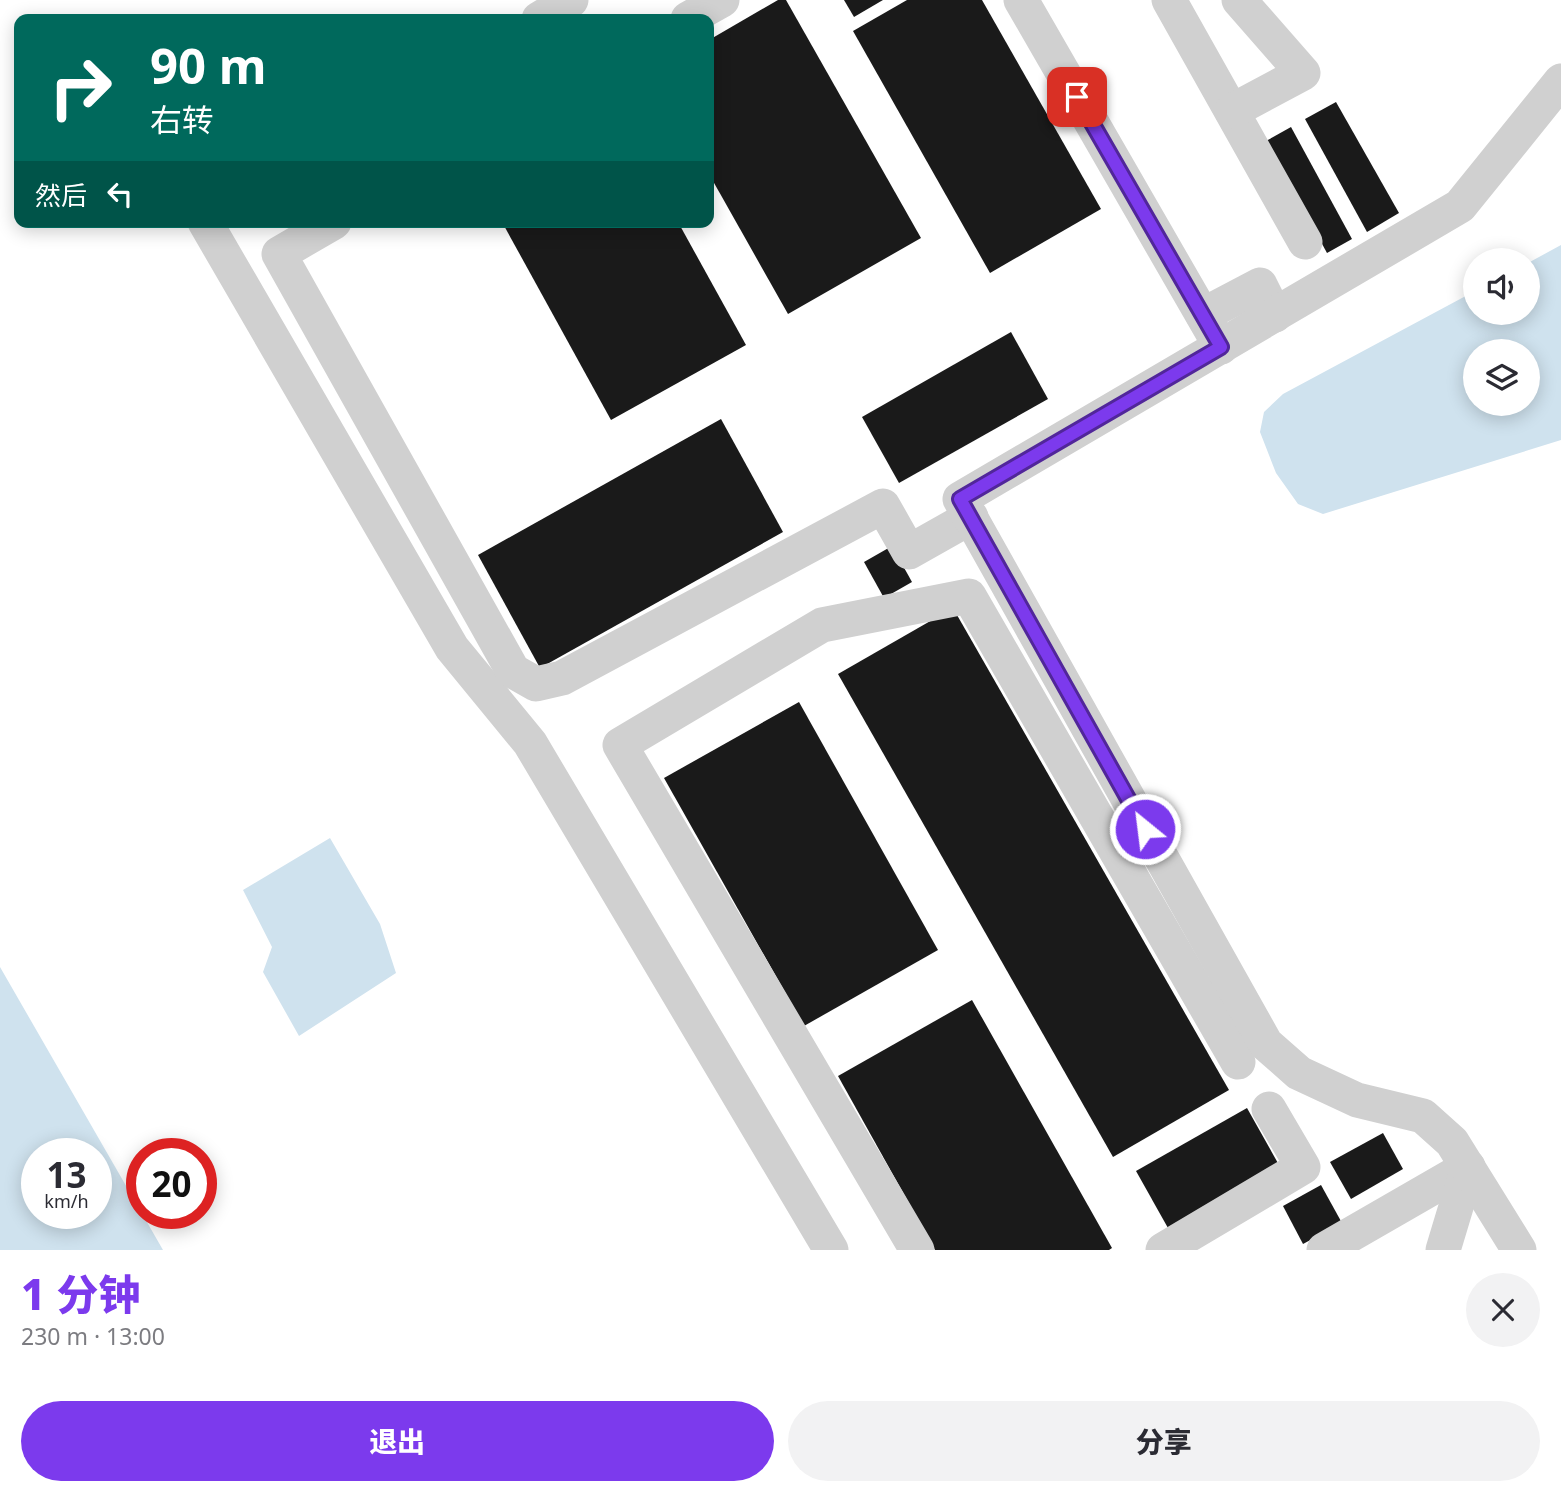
<!DOCTYPE html>
<html lang="zh">
<head>
<meta charset="utf-8">
<style>
	body { margin:0; font-family:"Noto Sans","Noto Sans SC",sans-serif; background:#f2f2f3; color:#2b2b33; height:100vh; display:flex; flex-direction:column; font-size:26px; white-space:nowrap }
	* { box-sizing:border-box; margin:0 }
	p { font-size:23px; color:#7c7c81 }
	.icon { flex:none; width:38px; height:38px; fill:none; stroke:currentColor; stroke-width:2; stroke-linecap:round; stroke-linejoin:round }
	.map { position:relative; height:1250px; overflow:hidden }
	.details { display:flex; flex-direction:column; background:#fff; flex:1 }
	.details>* { flex:none }
	.top-card { position:absolute; left:14px; top:14px; width:700px; height:214px; border-radius:14px; box-shadow:0 4px 18px #0003; background:#00695c; color:#fff; overflow:hidden }
	.controls { position:absolute; left:1463px; top:248px; display:grid; gap:14px }
	.controls a { display:grid; place-items:center; width:77px; height:77px; border-radius:50%; background:#fff; box-shadow:0 4px 18px #0003; font-size:35px }
	.speed { position:absolute; left:21px; top:1138px; display:flex; gap:14px; font-size:35px; font-weight:700; text-align:center }
	.speed>* { display:grid; place-content:center; width:91px; height:91px; border-radius:50%; background:#fff; box-shadow:0 4px 18px #0003; line-height:1 }
	.speed small { font-size:18px; font-weight:400 }
	.speed .limit { border:10px solid #d22; background:#fff; color:#111 }
	.pin { position:absolute; display:grid; place-items:center; width:60px; height:60px; color:#fff; margin:-30px; border-radius:14px; box-shadow:0 4px 10px #0006 }
	.me { position:absolute; width:77px; margin:-38px; rotate:331deg; stroke-linejoin:round; filter:drop-shadow(0 0 5px #0008) }
	.turn { display:flex; align-items:center; gap:24px; height:147px; padding:0 21px; font-size:32px }
	.turn .icon { width:91px; height:91px; stroke-width:2.5 }
	.turn b { display:block; font-size:49px; line-height:60px }
	.then { display:flex; align-items:center; height:66px; padding:0 21px; background:#0003; gap:14px; font-size:26px }
	.round { display:grid; place-items:center; flex:none; width:74px; height:74px; border-radius:37px; background:#f2f2f3 }
	.overview { display:flex; align-items:center; justify-content:space-between; height:119px; padding:0 21px }
	h1 { font-size:42px; font-weight:800; line-height:52px; color:#7c3aed }
	.cta { display:flex; gap:14px; margin-top:auto; padding:14px 21px }
	.cta a { flex:1; height:80px; border-radius:42px; background:#7c3aed; color:#fff; font-size:28px; font-weight:800; line-height:80px; text-align:center }
	.cta a+a { background:#f2f2f3; color:#2b2b33 }
	.map>svg:first-child { display:block }
	.water { fill:#cfe2ee; fill-rule:evenodd }
	.building { fill:#1a1a1a }
	.lines { fill:none; stroke-linecap:round; stroke-linejoin:round }
	.minor { stroke:#d0d0d0; stroke-width:35 }
	.route-casing { stroke:#51269a; stroke-width:18 }
	.route { stroke:#7c3aed; stroke-width:12 }
</style>
</head>
<body>
<div class="map">
<svg width="1561" height="1250" viewBox="0 0 1561 1250">
	<rect width="100%" height="100%" fill="#fff"/>
	<g class="water">
		<path d="M1561,245V440L1323,514L1298,504L1276,473L1260,432L1264,412L1283,394L1475,291V313H1528V263ZM1475,352H1528V404H1475Z"/>
		<polygon points="330,838 380,924 396,973 299,1036 263,972 272,947 243,890"/>
		<path d="M0,967L163,1250H0ZM37,1153H96V1213H37Z"/>
	</g>
	<g class="building">
		<polygon points="778,0 786,0 921,238 788,314 709,174 709,40"/>
		<polygon points="844,0 883,0 854,17"/>
		<polygon points="907,0 982,0 1101,209 990,273 853,31"/>
		<polygon points="1336,102 1399,213 1367,232 1305,119"/>
		<polygon points="1291,127 1352,239 1327,253 1266,141"/>
		<polygon points="502,222 678,222 746,345 611,420"/>
		<polygon points="1011,332 1048,399 899,483 862,417"/>
		<polygon points="721,419 783,532 540,668 478,555"/>
		<polygon points="892,546 912,582 884,598 864,562"/>
		<polygon points="953,608 1229,1090 1113,1157 838,674"/>
		<polygon points="799,702 938,950 804,1026 664,778"/>
		<polygon points="972,1000 1112,1248 1109,1250 935,1250 838,1076"/>
		<polygon points="1247,1108 1279,1165 1168,1228 1136,1171"/>
		<polygon points="1383,1133 1403,1169 1351,1199 1330,1162"/>
		<polygon points="1321,1185 1342,1223 1303,1244 1283,1206"/>
	</g>
	<g class="lines">
		<g class="minor">
			<polyline points="1021,0 1221,347"/>
			<polyline points="1169,0 1305,242"/>
			<polyline points="539,19 571,0"/>
			<polyline points="688,19 722,0"/>
			<polyline points="1232,111 1303,73 1239,0"/>
			<polyline points="205,222 452,648 530,743 831,1250"/>
			<polyline points="334,222 279,254 513,671 536,684 562,678 883,506 909,552 971,517"/>
			<polyline points="1203,315 1260,285 1275,315"/>
			<polyline points="917,1250 620,745 822,625 969,596 1238,1062"/>
			<polyline points="1163,1250 1303,1167 1269,1109"/>
			<polyline points="1324,1250 1468,1167"/>
			<polyline points="1443,1250 1468,1167"/>
			<polyline points="1519,1250 1452,1142 1423,1116 1357,1100 1299,1073 1266,1044 960,499 1460,206 1561,81"/>
		</g>
	</g>
	<g class="lines">
		<g class="route-casing">
			<polyline id="route" points="1077,97 1221,347 960,499 1145,829"/>
		</g>
		<use href="#route" class="route"/>
	</g>
</svg>
<div class="controls">
<a><svg class="icon" aria-label="sound" viewBox="0 0 24 24"><path d="M4 9h4l5-4v14l-5-4H4zM17 9q2 3 0 6"/></svg></a>
<a><svg class="icon" aria-label="layers" viewBox="0 0 24 24"><path d="M12 4l9 5-9 5-9-5zM3 14l9 5 9-5"/></svg></a>
</div>
<div class="speed"><div>13<small>km/h</small></div><div class="limit">20</div></div>
<div class="pin" style="left:1077px;top:97px;background:#d93025"><svg class="icon" aria-label="arrive" viewBox="0 0 24 24"><path d="M6 21V4h12l-3 4 3 4H6"/></svg></div>
<svg class="me" style="left:1145px;top:829px" viewBox="-20 -20 40 40"><circle r="17" fill="#7c3aed" stroke="#fff" stroke-width="3"/><path d="M0-11L8 9 0 5-8 9z" fill="#fff"/></svg>
<div class="top-card">
<div class="turn"><svg class="icon" aria-label="right" viewBox="0 0 24 24"><path d="M7 20v-9h11M14 6l5 5-5 5"/></svg><div><b>90 m</b>右转</div></div>
<div class="then">然后<svg class="icon" aria-label="left" viewBox="0 0 24 24"><path d="M17 20v-9H6M10 6l-5 5 5 5"/></svg></div>
</div>
</div>
<section class="details">
<div class="overview"><div><h1>1 分钟</h1><p>230 m · 13:00</p></div><a class="round"><svg class="icon" aria-label="close" viewBox="0 0 24 24"><path d="M6 6l12 12M18 6L6 18"/></svg></a></div>
<div class="cta"><a>退出</a><a>分享</a></div>
</section>
</body>
</html>
